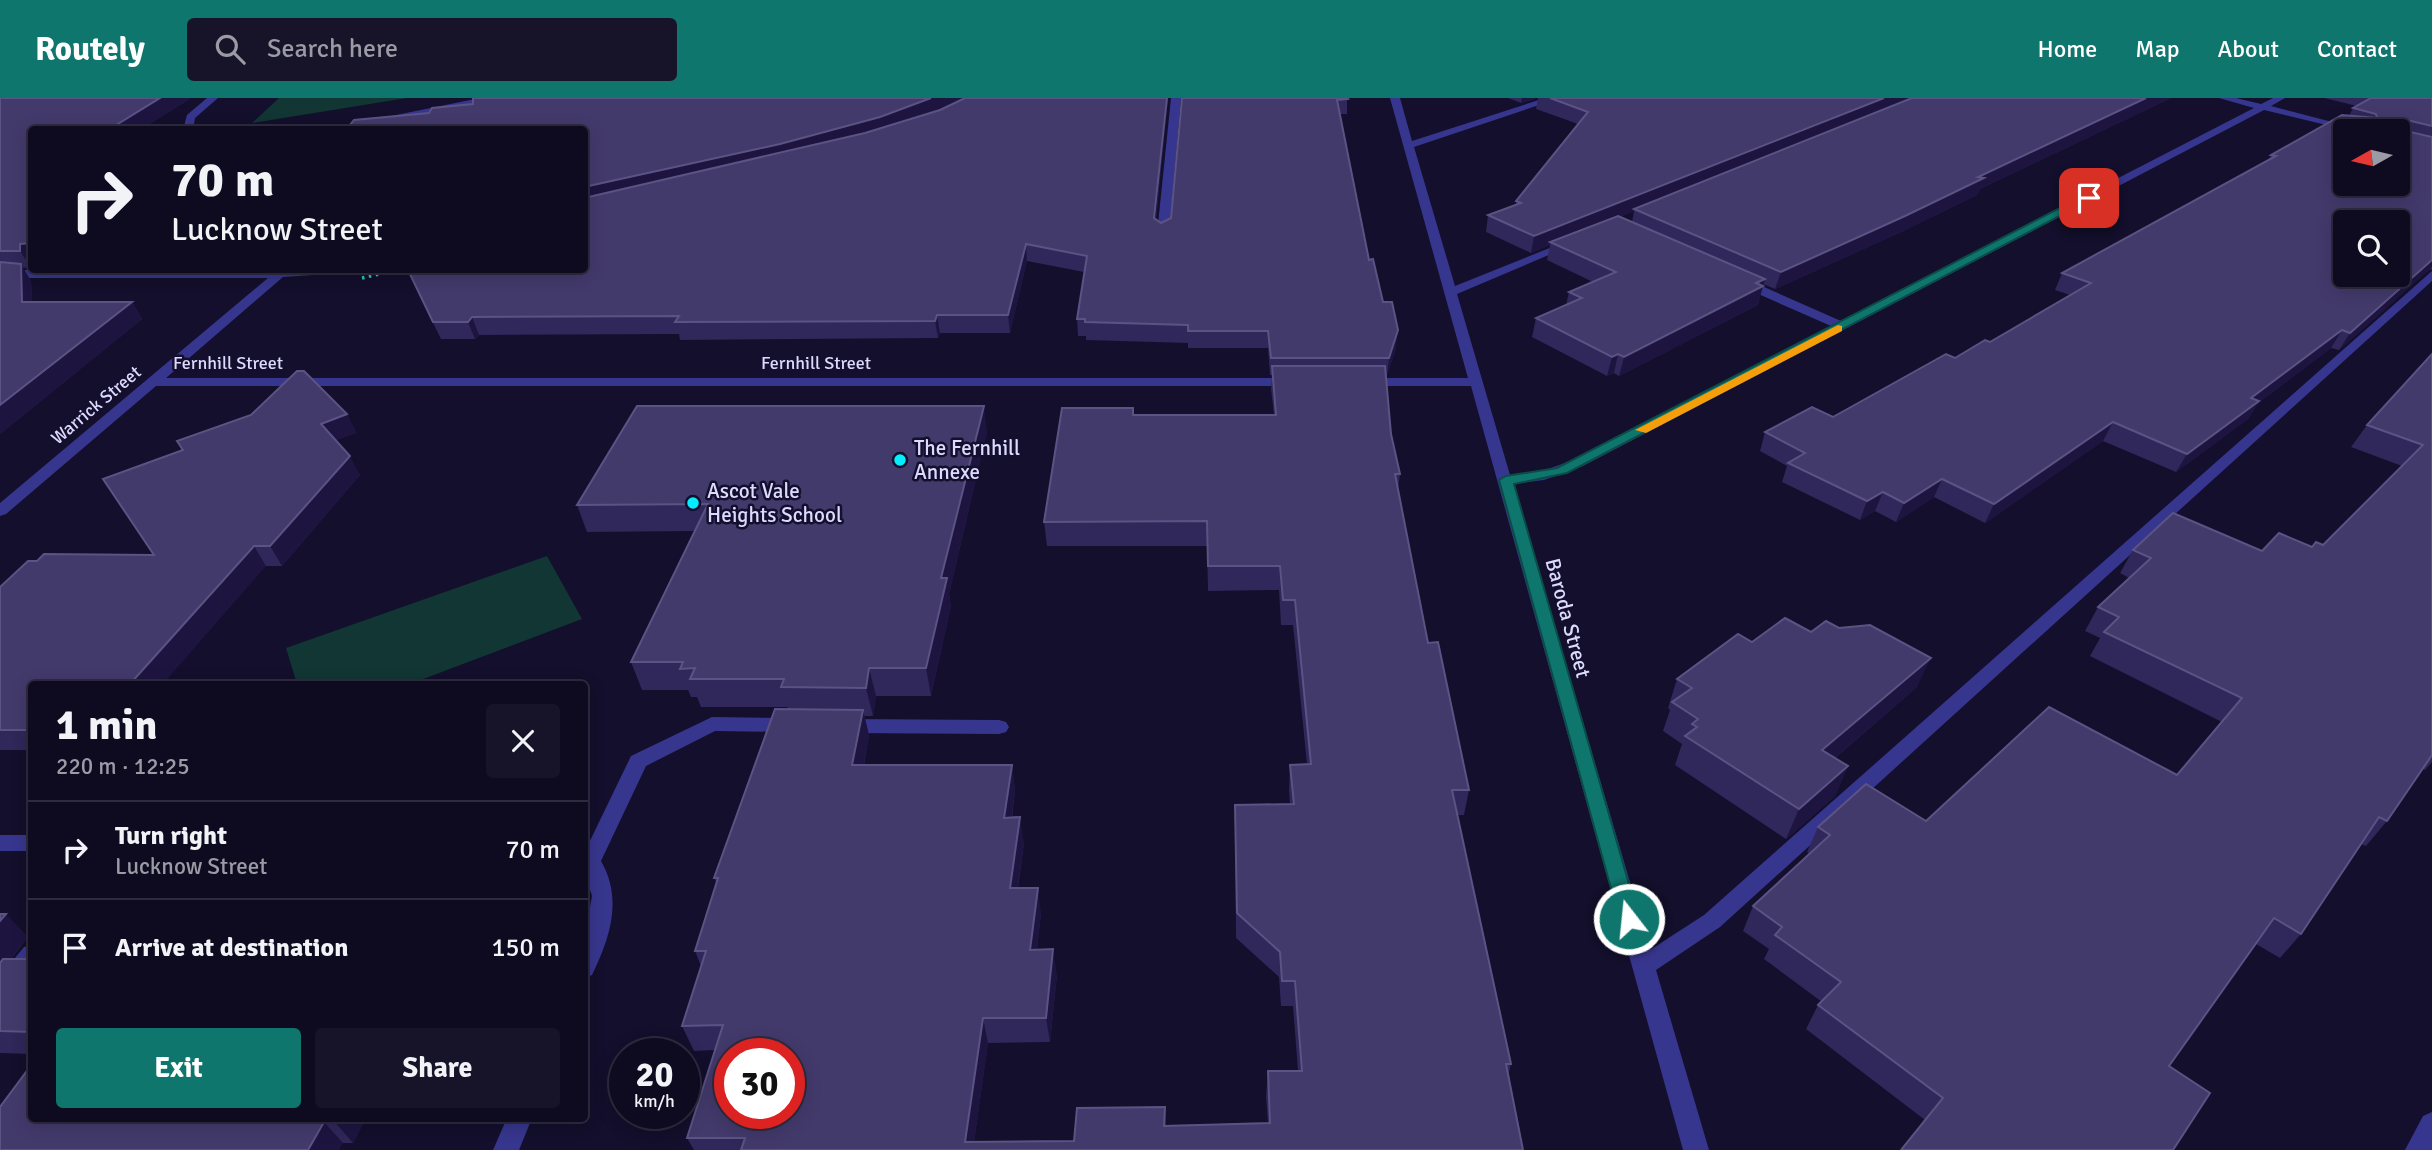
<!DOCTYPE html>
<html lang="en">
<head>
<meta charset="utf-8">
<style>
	body { margin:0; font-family:Signika,sans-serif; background:#17142a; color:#f1f3f6; height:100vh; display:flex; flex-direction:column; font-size:26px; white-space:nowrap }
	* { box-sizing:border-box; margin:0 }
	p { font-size:23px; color:#9b9ba5 }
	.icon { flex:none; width:38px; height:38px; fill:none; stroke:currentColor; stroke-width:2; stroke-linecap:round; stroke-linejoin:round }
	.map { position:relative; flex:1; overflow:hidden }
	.details { position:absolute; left:28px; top:583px; width:560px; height:441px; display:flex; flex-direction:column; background:#0e0b21; border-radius:7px; box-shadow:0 4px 18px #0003,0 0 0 2px #2e2b3f }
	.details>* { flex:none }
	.banner { position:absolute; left:28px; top:28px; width:560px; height:147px; border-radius:7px; box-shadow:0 4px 18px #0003,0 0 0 2px #2e2b3f; background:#0e0b21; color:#f1f3f6; overflow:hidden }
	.needle { width:46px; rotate:262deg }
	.tools { position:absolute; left:2333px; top:21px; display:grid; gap:14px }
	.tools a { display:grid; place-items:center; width:77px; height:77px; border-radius:7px; background:#0e0b21; box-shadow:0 4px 18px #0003,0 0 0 2px #2e2b3f; font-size:35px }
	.speed { position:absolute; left:609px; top:940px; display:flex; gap:14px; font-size:35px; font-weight:700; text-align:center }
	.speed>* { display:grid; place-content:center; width:91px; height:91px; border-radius:50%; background:#0e0b21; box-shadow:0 4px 18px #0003,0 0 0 2px #2e2b3f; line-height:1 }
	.speed small { font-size:18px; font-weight:400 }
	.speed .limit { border:10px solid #d22; background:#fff; color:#111 }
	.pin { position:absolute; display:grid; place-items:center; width:60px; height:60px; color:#fff; margin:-30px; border-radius:14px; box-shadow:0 4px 10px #0006 }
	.me { position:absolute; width:77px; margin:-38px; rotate:344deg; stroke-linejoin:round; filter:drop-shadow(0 0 5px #0008) }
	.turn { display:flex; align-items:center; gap:24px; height:147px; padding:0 28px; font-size:32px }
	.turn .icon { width:91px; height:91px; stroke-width:2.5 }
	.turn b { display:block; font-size:49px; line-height:60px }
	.round { display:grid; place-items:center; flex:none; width:74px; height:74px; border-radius:7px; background:#17142a }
	.headline { display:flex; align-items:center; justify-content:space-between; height:119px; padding:0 28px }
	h1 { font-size:42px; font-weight:800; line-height:52px }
	.action { display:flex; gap:14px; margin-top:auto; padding:14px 28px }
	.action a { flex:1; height:80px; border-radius:7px; background:#0f766e; color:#fff; font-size:28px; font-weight:800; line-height:80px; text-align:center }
	.action a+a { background:#17142a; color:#f1f3f6 }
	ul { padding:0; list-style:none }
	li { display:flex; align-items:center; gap:21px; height:98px; padding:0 28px; border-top:2px solid #2e2b3f }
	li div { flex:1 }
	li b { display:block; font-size:26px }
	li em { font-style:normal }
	header { display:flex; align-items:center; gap:42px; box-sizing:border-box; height:98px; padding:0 35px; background:#0f766e; color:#fff }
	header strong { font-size:33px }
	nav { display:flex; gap:38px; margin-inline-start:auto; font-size:24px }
	.search { width:490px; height:63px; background:#17142a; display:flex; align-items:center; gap:18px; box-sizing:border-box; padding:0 24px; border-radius:7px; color:#9b9ba5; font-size:26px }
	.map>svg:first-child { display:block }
	.green { fill:#113634 }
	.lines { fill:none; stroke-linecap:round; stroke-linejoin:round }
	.path-far1 { stroke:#26c7b9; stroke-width:2.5; stroke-dasharray:2 3.5; stroke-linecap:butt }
	.path { stroke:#26c7b9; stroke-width:3.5; stroke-dasharray:2.5 4.5; stroke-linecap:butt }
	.minor { fill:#37368e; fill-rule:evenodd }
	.wall { fill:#30275a; fill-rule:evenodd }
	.shaded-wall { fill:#1d1540 }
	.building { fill:#433a6c; stroke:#5b5383; stroke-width:2; fill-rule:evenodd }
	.route { fill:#0f766e; stroke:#0a4d48; stroke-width:2 }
	.slow { fill:#f59e0b }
	.poi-dot { fill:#06edff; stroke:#130f2c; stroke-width:2.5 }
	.labels { text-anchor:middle; stroke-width:5; stroke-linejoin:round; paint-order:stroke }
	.far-street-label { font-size:18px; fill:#dddaff; stroke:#130f2c }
	.poi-label { font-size:21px; fill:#dddaff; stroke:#130f2c; text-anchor:start }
	.street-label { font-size:21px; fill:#dddaff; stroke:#130f2c }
</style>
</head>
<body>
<header>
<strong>Routely</strong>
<div class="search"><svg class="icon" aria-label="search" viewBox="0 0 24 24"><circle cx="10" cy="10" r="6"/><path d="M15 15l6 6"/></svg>Search here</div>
<nav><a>Home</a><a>Map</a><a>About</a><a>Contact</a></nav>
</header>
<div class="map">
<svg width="2432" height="1052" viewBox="0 0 2432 1052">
	<rect width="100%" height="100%" fill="#130f2c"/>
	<g class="green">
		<polygon points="279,0 407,0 252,25"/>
		<polygon points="547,458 582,521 410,586 297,586 286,550"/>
	</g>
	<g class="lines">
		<polyline class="path-far1" points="384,175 399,172"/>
		<polyline class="path" points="362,180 392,173"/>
		<g class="minor">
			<polygon points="207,0 218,0 195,20 193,32 183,32 187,17"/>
			<polygon points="480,0 500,0 345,32 322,32"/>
			<polygon points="1171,0 1181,0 1169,136 1163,139 1157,136"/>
			<polygon points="1390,0 1400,0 1412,43 1545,0 1560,0 1414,49 1455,188 1567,143 1577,145 1457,196 1510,377 1537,375 1573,362 1831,228 1738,187 1738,181 1746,181 1841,223 2254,10 2219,0 2236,0 2261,6 2273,0 2285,0 2271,8 2367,33 2351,33 2264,12 1583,368 1544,382 1513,386 1650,852 1704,817 2432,173 2432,183 1720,829 1656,872 1709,1052 1683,1052 1471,288 1365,288 1358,284 1365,280 1468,280"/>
			<polygon points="0,172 334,172 328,176 283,179 166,280 1295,280 1302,284 1295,288 156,288 6,416 0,418 0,405 268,180 0,180"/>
			<path d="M712,619L792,620L799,622L802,627L799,632L792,634L715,633L646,668L601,763C623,801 610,840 592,877L584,880V841L592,798L584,772V749H587L631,658Z"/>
			<polygon points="844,621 999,622 1006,624 1009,629 1006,634 999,636 844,635 837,633 834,628 837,623"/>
			<rect x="0" y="737" width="32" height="16"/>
			<polygon points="32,847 32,873 8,902 0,905 0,878 24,849"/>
			<polygon points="2432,1014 2432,1052 2405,1052 2423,1018"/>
			<polygon points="507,1020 532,1020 519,1052 493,1052"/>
		</g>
	</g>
	<g class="wall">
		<polygon points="0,0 191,0 140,32 32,32 32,162 30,162 31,169 23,170 31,183 32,204 132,204 142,221 0,336"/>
		<polygon points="1168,0 1156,121 1161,125 1171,120 1182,0 1347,0 1347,16 1340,16 1369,162 1383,204 1396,250 1387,277 1386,277 1391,336 1400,376 1398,391 1428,545 1469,692 1464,717 1457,717 1511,966 1508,978 1523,1052 694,1052 687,1040 715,952 694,953 682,928 701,868 695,853 717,785 714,780 788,611 787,609 701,609 697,599 691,599 688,592 642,592 631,564 695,433 587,434 577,407 987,334 949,496 951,508 931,598 876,598 873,618 864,618 869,637 864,667 1012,667 1015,693 1012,720 1024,745 1018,790 1041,815 1037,851 1057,877 1050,944 988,945 974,1044 1074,1043 1165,1009 1166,1027 1268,1025 1266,998 1268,973 1298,973 1293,908 1281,908 1279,879 1236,840 1235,707 1290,706 1289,692 1290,667 1307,666 1293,527 1281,527 1279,492 1208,493 1207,448 1047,448 1044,424 1134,317 1274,317 1271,291 1272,277 1270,277 1268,250 1188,250 1188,245 1086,242 1086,238 1078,238 1077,221 1084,174 1027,163 1010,235 940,235 938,240 680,242 679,236 479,237 475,241 441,241 407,172 584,172"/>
		<polygon points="1508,0 1536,0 1521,5"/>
		<path d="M1538,0H2171L1980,91L1977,97L1899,135L1775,191L1763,186L1758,207L1619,278L1614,275L1607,278L1532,239L1536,220L1566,207L1569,194L1593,184L1547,162L1550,147L1531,155L1486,134L1488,117L1516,107V103L1578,26L1536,11ZM1634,113L1632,124L1620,119Z"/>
		<polygon points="2324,0 2432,0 2432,172 2430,171 2339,252 2331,250 2258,305 2248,321 2176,374 2103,343 1985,425 1934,399 1896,424 1875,413 1860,422 1782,384 1787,368 1760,353 1765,334 1833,319 1990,244 2070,197 2055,192 2062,175 2268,63 2271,57 2349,18 2353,10 2357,8"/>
		<polygon points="2432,256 2432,664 2425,672 2423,671 2387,723 2366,748 2361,746 2301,836 2280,860 2256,846 1925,1022 1806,931 1818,907 1822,904 1764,861 1769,851 1743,833 1753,808 1810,756 1807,754 1818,729 1926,723 2177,677 2222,624 2090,558 2100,540 2085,533 2098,509 2129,480 2120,475 2133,452 2262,453 2312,449 2323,447 2402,368 2351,349 2367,327"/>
		<polygon points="347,316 356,335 336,342 360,377 282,468 266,468 32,586 32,652 0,652 0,489 154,457 182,353 177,343"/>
		<polygon points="1811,534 1917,589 1835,660 1848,668 1835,698 1786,741 1675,667 1682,646 1663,633 1670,612 1668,610 1677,581 1752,544"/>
		<polygon points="0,816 28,839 11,861 32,861 32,956 0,955"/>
		<polygon points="32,966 366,1020 353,1045 343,1045"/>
	</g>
	<g class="shaded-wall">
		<polygon points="160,0 191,0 140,32 108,32"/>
		<polygon points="931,0 971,0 883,33 584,106 584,89"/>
		<polygon points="1167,0 1168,0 1154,136 1154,120"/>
		<polygon points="1522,0 1536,0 1521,5"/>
		<polygon points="1884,0 1916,0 1634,111 1634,113 1553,146 1550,144 1550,147 1531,155 1534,138"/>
		<polygon points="2146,0 2171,0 1980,91 1977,97 1899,135 1775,191 1781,174 1978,79"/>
		<polygon points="32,145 32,162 30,162 31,169 20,153 20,146"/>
		<polygon points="1026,146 1027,163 1010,235 1008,217"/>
		<polygon points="2432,162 2432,168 2430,171 2339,252 2350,235"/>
		<polygon points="21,166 31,183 33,222 22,204"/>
		<polygon points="1765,181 1758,207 1619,278 1624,259"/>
		<polygon points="132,204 142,221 0,336 0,307"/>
		<polygon points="937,217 940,235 938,240 935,223"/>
		<polygon points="472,219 479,237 475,241 468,224"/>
		<polygon points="1398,232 1396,250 1387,277 1389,260"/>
		<polygon points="2342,232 2331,250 2258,305 2248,321 2176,374 2187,356 2251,300"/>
		<polygon points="1618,256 1614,275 1607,278 1612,259"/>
		<polygon points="984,308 987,334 949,496 951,508 931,598 926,570 941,480"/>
		<polygon points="347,316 356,335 331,344 321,326"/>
		<polygon points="2113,324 2103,343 1985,425 1994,406"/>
		<polygon points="350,358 360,377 282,468 270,448"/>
		<polygon points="1942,381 1934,399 1896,424 1904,405"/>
		<polygon points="1883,394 1875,413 1860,422 1867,403"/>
		<polygon points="254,448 266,468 163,586 130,586"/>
		<polygon points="1931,560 1917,589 1809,682 1822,652"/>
		<polygon points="869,570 876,598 873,618 866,590"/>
		<polygon points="863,612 869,637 859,693 852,667"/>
		<polygon points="1012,667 1015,693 1008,745 1004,720"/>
		<polygon points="1848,668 1835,698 1786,741 1799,711"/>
		<polygon points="1020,719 1024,745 1014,815 1010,790"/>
		<polygon points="1038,790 1041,815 1034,877 1030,852"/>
		<polygon points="6,816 28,839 0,874 0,823"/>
		<polygon points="1053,851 1057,877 1050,944 1046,920"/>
		<polygon points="983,920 988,945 973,1052 965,1044"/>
		<polygon points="336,1020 366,1020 353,1045 334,1023"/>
		<polygon points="324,1024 343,1045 339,1052 308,1052"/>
	</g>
	<g class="building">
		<polygon points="0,0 160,0 108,32 32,32 32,145 20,146 20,153 0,153"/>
		<polygon points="473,0 931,0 880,19 780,46 584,89 584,32 346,32 354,22 429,15 432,10 473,6"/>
		<polygon points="965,0 1167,0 1154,120 1161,125 1171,120 1182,0 1347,0 1348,1 1337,2 1369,162 1373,161 1383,204 1392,204 1398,232 1389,260 1271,260 1268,233 1188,233 1188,227 1085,224 1085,221 1077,221 1087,158 1026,146 1008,217 937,217 935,223 675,224 679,218 472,219 468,224 433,224 408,172 584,172 584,100 865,35 940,12"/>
		<polygon points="1550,0 1884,0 1534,138 1488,117 1521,105 1516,103 1588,14"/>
		<polygon points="1912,0 2146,0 1978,79 1984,80 1905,118 1781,174 1634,111"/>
		<path d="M2371,0H2432V28L2407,22L2404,24L2406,33L2432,39V162L2350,235L2342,232L2251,300L2259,303L2187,356L2113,324L1994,406L1942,381L1904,405L1883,394L1867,403L1788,365L1805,355L1765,334L1812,309L1833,319L1946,256L1955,260L1985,242L1990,244L2091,185L2062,175L2276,58L2271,57L2342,17L2377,20L2376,16L2353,10ZM2345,33H2398V86H2345ZM2345,124H2398V177H2345Z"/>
		<polygon points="1618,118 1765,181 1756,185 1763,188 1624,259 1618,256 1612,259 1536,220 1582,200 1569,194 1616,174 1550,144"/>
		<polygon points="0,164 21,166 22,204 132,204 0,307"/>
		<polygon points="2432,256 2432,657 2387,723 2379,719 2301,836 2274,820 2169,968 2210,995 2173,1052 1901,1052 1943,1000 1818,907 1841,884 1775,837 1782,829 1753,808 1830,737 1818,729 1866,686 1926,723 2049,609 2177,677 2242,600 2104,534 2119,519 2098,509 2151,460 2133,452 2173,415 2262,453 2279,435 2312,449 2316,444 2323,447 2423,347 2367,327"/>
		<path d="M1272,268H1385L1391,336L1400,376H1395L1428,545L1438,544L1469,692H1452L1511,966H1506L1523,1052H741L745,1040H687L723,927L682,928L706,853H695L718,780H714L775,611L863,612L852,667H1012L1004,720L1020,719L1010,790H1038L1030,852L1053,851L1046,920H983L965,1044L1074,1043L1077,1010L1165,1009L1164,1028L1270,1025L1268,973H1302L1295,883H1282L1280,854L1237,815L1235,707L1294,706L1290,667L1311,666L1295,502H1283L1280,468H1208L1207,423L1044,424L1062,310H1133V317H1276ZM730,956H789V1015H730Z"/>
		<polygon points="297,273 304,273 347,316 321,326 350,358 270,448 254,448 130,586 32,586 32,632 0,632 0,489 28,463 37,463 44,456 154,457 103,381 183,352 177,343 251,317"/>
		<polygon points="637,308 984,308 941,480 947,480 926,570 869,570 866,590 781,589 784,581 690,581 695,570 680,571 683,564 631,564 708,406 577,407"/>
		<polygon points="1785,520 1811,534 1826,523 1839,530 1870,527 1931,560 1822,652 1848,668 1799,711 1685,638 1697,629 1692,626 1698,621 1672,604 1692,590 1677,581 1738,536 1752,544"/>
		<polygon points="0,816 6,816 0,823"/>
		<polygon points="3,861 32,861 32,934 0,933 0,865"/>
		<polygon points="32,966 32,1020 336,1020 334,1023 324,1024 308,1052 0,1052 0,1009"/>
	</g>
	<polygon class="route" points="2085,97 2094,100 1567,375 1514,386 1639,821 1636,827 1621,827 1499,382 1506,378 1557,370"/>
	<polygon class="slow" points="1838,227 1842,228 1842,233 1646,335 1635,332"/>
	<g class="poi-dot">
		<circle cx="900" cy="362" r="7"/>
		<circle cx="693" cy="405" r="7"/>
	</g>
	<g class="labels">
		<g class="far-street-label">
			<text x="228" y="271">Fernhill Street</text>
			<text x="816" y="271">Fernhill Street</text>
			<text transform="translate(96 307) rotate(-40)" y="6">Warrick Street</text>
		</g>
		<g class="poi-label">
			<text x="914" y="357">The Fernhill<tspan x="914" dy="24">Annexe</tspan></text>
			<text x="707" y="400">Ascot Vale<tspan x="707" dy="24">Heights School</tspan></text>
		</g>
		<g class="street-label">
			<text transform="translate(1568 520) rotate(75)" y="7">Baroda Street</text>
		</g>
	</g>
</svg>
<div class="tools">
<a><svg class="needle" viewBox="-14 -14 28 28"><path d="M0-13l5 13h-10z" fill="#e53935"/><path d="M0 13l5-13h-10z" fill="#9b9ba5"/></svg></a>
<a><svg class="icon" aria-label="search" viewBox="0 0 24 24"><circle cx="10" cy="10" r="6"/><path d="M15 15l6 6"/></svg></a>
</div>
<div class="speed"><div>20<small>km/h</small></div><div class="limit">30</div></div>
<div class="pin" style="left:2089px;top:100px;background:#d93025"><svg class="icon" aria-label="arrive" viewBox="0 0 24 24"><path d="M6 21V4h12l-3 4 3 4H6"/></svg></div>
<svg class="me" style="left:1629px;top:821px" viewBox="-20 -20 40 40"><circle r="17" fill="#0f766e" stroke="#fff" stroke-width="3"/><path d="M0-11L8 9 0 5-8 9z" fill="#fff"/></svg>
<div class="banner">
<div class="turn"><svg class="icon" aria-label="right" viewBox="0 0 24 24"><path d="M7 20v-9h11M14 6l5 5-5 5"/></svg><div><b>70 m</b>Lucknow Street</div></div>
</div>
<section class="details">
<div class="headline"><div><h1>1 min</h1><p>220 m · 12:25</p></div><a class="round"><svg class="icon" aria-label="close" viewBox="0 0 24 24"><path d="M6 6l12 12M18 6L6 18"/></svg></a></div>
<ul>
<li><svg class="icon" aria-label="right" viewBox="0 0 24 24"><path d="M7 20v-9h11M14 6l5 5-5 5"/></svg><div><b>Turn right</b><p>Lucknow Street</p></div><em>70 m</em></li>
<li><svg class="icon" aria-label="arrive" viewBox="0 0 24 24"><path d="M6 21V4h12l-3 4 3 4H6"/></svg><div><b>Arrive at destination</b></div><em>150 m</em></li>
</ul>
<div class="action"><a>Exit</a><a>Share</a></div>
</section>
</div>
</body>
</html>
